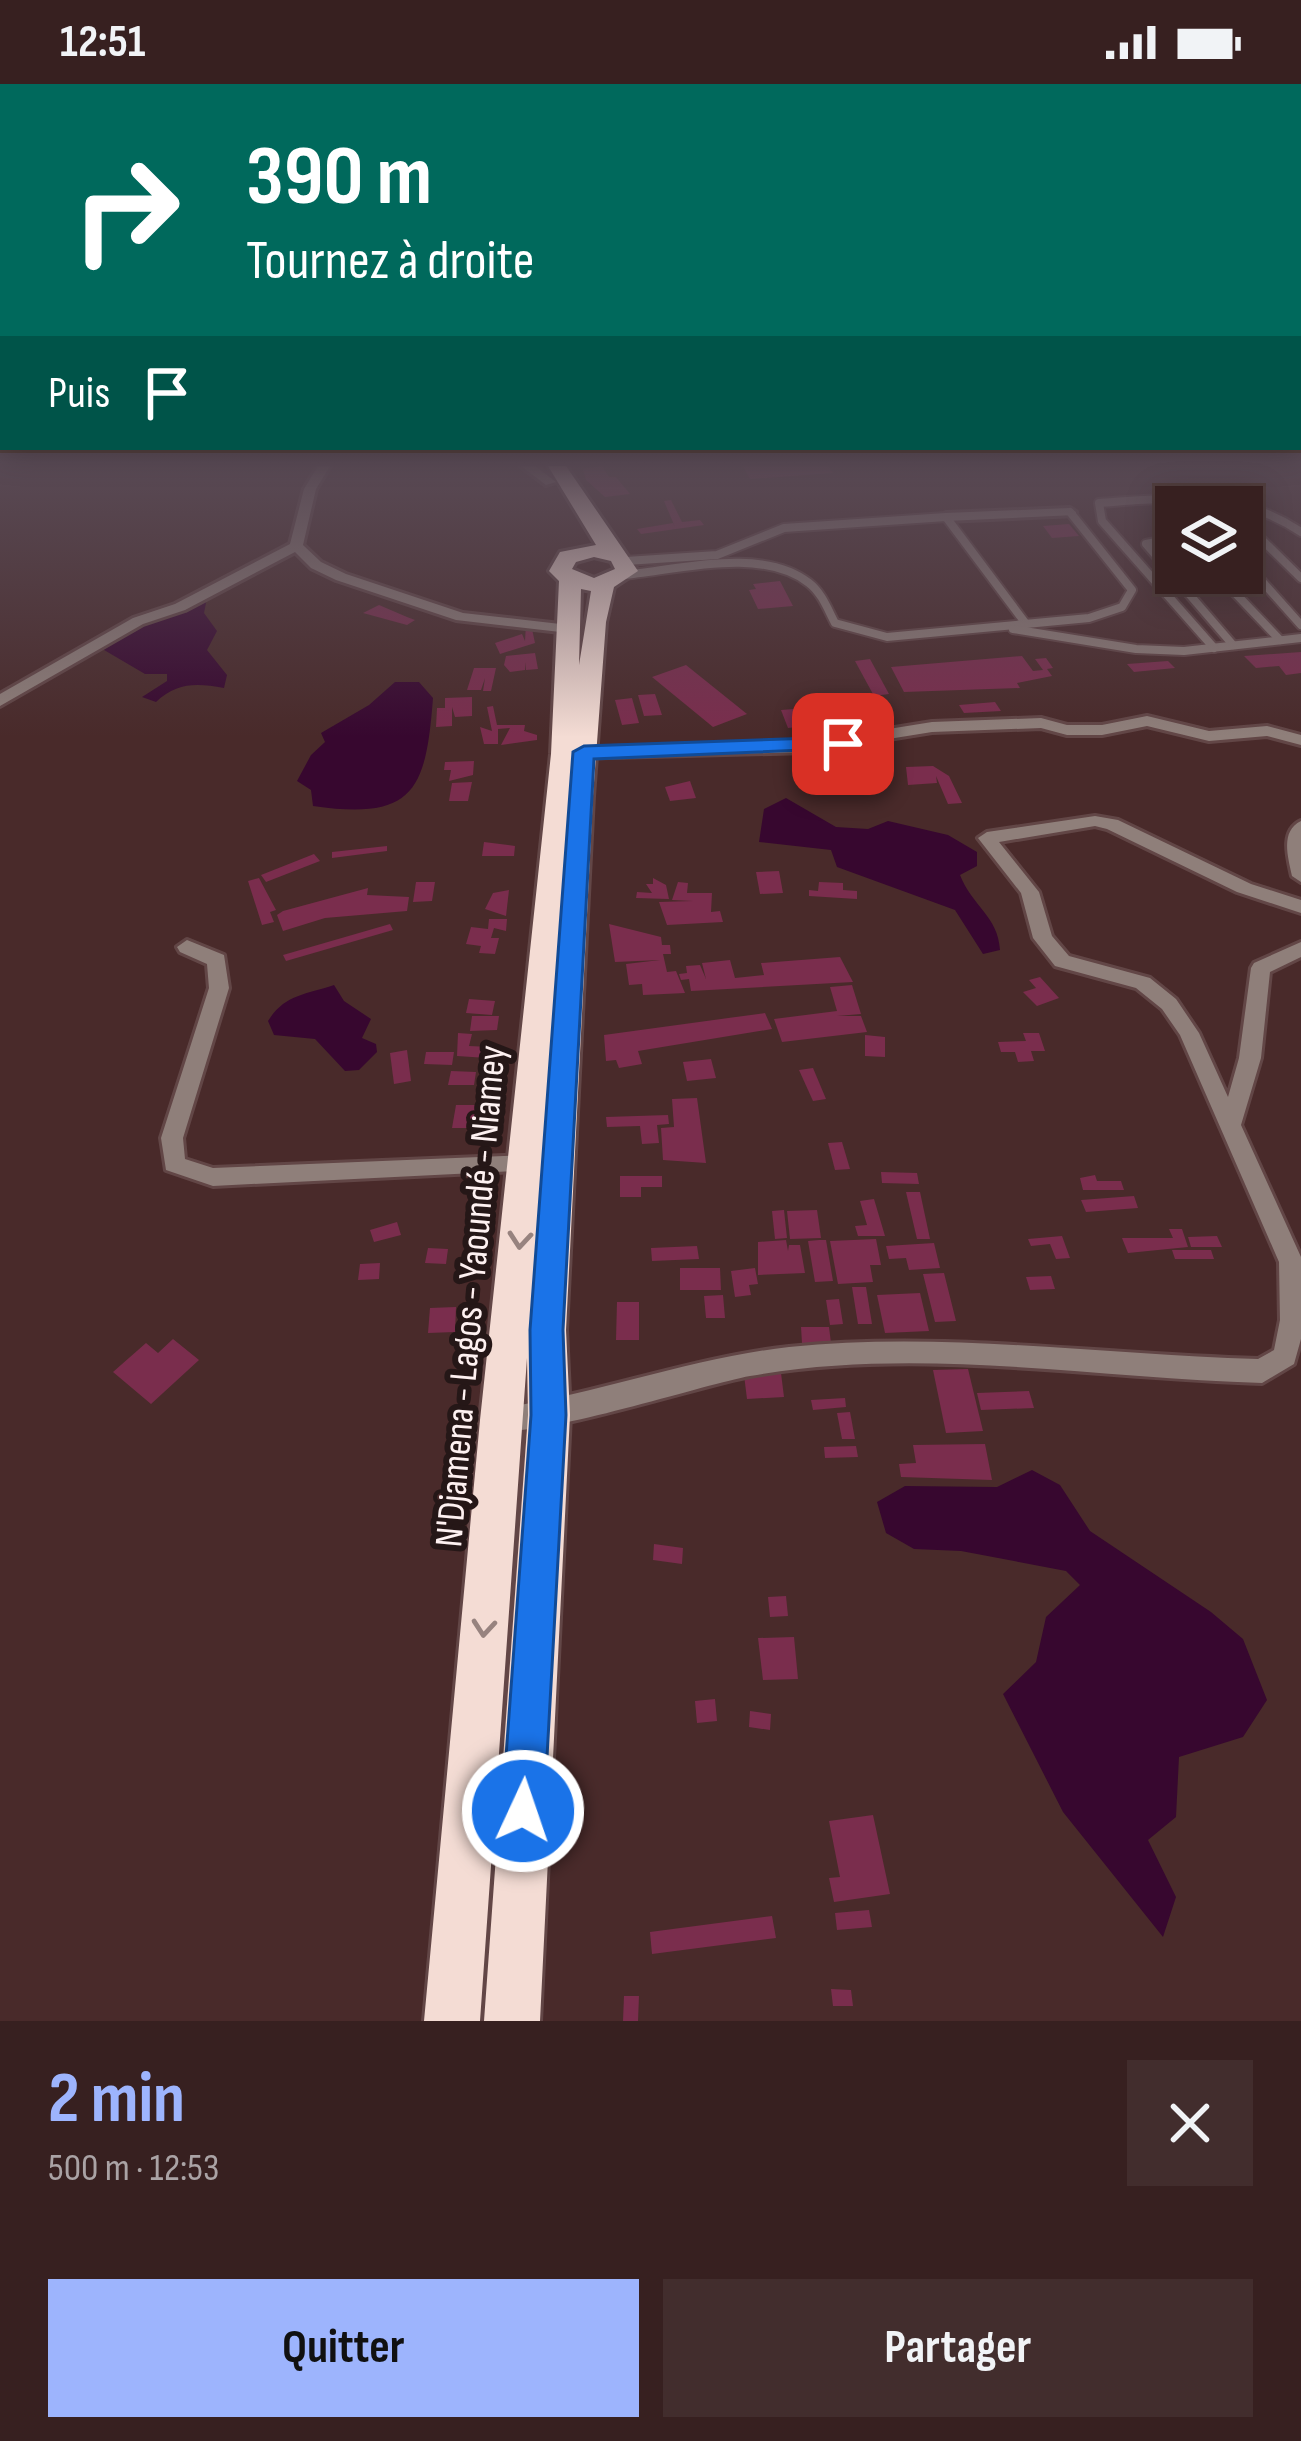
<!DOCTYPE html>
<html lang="fr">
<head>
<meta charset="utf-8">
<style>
	body { margin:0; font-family:"Sofia Sans Condensed",sans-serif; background:#422d2d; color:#f1f3f6; height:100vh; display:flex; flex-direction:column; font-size:45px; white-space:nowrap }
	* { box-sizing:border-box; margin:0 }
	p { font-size:39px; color:#aaa3a5 }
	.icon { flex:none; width:66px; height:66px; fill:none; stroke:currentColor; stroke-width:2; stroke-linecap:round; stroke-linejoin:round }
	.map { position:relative; height:1937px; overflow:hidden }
	.side { display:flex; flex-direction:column; background:#372020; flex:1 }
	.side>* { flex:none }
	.hud { position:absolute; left:0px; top:0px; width:1302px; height:366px; box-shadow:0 6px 30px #0003,0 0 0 3px #513e3e; background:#00695c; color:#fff; overflow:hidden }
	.fabs { position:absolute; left:1155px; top:402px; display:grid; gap:24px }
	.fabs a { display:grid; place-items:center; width:108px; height:108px; border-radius:0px; background:#372020; box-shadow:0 6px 30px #0003,0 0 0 3px #513e3e; font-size:60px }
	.pin { position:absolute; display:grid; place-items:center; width:102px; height:102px; color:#fff; margin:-51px; border-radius:24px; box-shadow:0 6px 18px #0006 }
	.me { position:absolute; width:132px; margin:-66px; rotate:3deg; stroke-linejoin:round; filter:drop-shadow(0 0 9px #0008) }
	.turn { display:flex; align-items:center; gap:42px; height:252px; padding:0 48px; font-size:54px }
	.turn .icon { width:156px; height:156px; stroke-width:2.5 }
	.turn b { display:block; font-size:84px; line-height:102px }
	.then { display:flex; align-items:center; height:114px; padding:0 48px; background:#0003; gap:24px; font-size:45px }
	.round { display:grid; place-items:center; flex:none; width:126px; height:126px; border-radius:0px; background:#422d2d }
	.summary { display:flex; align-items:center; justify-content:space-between; height:204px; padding:0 48px }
	h1 { font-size:72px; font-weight:700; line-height:90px; color:#9db4fd }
	.button { display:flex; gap:24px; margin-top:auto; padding:24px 48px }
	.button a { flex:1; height:138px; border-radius:0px; background:#9db4fd; color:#111; font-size:48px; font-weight:700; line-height:138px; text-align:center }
	.button a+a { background:#422d2d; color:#f1f3f6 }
	.status { display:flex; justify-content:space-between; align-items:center; height:84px; padding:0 60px; background:#372020; direction:ltr }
	.status svg { height:33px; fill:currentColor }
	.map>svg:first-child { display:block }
	.water { fill:#37072f }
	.building { fill:#7a2d4d }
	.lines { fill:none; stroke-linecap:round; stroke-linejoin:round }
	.service-casing { stroke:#624646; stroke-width:12 }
	.minor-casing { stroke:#624646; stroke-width:6 }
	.trunk-casing { stroke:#624646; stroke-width:6 }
	.service { stroke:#8f7f7a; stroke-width:8 }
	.minor { fill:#8f7f7a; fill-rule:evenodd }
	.trunk { fill:#f4dcd4; fill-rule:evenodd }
	.oneway { stroke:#97837f }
	.route { fill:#1a73e8; stroke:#114b97; stroke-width:3 }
	.labels { text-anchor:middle; stroke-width:12; stroke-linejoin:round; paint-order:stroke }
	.street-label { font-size:39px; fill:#fef1f1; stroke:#251717 }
</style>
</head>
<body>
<div class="status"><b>12:51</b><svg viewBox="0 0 49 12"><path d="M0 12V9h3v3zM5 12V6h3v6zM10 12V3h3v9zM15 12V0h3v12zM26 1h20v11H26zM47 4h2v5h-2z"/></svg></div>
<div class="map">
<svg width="1301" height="1937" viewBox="0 0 1301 1937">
	<rect width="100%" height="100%" fill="#492a2a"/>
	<g class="water">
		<path d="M202,514H207L204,529L217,547L207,566L227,591L224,604C197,599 177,598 156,618L142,613L167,597V590H145L99,563Z"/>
		<path d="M395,598H419L433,614C426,705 415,737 313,722L311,706L297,697L311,671L325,658L321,649L369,621Z"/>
		<path d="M786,714L836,743L868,745L888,737L948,751L977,768V782L960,791C972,822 998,832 1000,866L983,870L955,826L837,783L831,766L759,758L764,725Z"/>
		<path d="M334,901L344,917L371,935L362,954L376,960L377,968L359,986L345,987L315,955L274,951L268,937C285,910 305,911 334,901Z"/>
		<polygon points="1032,1386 1060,1401 1090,1447 1211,1528 1243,1555 1267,1616 1243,1653 1179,1673 1176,1733 1148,1756 1176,1813 1163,1853 1063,1728 1003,1610 1036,1578 1046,1533 1080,1501 1066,1487 961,1467 914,1465 886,1449 877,1418 905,1402 997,1403"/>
	</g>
	<g class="building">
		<polygon points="602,382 609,393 616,393 630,410 605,413 586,396 583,385"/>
		<polygon points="743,382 828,382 833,389 750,395"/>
		<polygon points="671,416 682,438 700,436 704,441 641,450 637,445 673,439 675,443 664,417"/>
		<polygon points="1069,440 1079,452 1052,454 1043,442"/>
		<polygon points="780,497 793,522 758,525 749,506 756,505 753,500"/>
		<polygon points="379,521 407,533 415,536 407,541 363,529"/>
		<polygon points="526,540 531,540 535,559 500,570 495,559 522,550 525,557"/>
		<polygon points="1301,568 1301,589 1286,591 1279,582 1256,584 1244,572"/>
		<polygon points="535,569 538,585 526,586 525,578 525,586 510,588 504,581 506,572"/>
		<polygon points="1022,572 1033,587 1043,586 1035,575 1046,574 1053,584 1047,585 1052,592 1017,599 1020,604 904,608 891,583"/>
		<polygon points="870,575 889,610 874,612 855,577"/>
		<polygon points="1168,577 1175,584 1134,588 1127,580"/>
		<polygon points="686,581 747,630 713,643 652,593"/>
		<polygon points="474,584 496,584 491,607 483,607 485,594 481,606 467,606"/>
		<polygon points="655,610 662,631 644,632 638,611"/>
		<polygon points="472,613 472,632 455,633 452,623 452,642 436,643 437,624 445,624 445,614"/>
		<polygon points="632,614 639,639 622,641 615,616"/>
		<polygon points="995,618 1001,627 964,629 959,621"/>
		<polygon points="493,622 497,641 525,641 524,647 537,651 537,656 501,661 510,644 498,645 498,660 484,660 480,643 492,647 487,623"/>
		<polygon points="806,624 814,641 788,644 781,626"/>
		<polygon points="474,677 473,691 449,697 451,686 444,686 445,678"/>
		<polygon points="933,682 949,692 962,719 948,720 936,692 937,699 908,701 906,683"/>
		<polygon points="690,697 696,714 670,717 665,703"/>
		<polygon points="472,698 468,717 449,717 452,699"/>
		<polygon points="484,758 515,762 514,772 482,772"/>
		<polygon points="387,762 387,767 332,774 332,768"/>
		<polygon points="314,770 320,777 266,798 261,791"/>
		<polygon points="779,787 783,809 760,810 756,788"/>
		<polygon points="259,794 276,826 270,828 274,838 262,841 248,797"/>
		<polygon points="653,794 666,801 669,815 636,814 637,808 652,809 646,800 653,800"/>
		<polygon points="416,798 435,798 432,817 413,818"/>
		<polygon points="678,798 688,799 687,809 712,809 711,828 720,827 723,838 667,841 659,818 693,817 672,816"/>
		<polygon points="819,798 843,799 843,806 857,807 857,815 809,812 809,806 818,807"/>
		<polygon points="368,804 367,811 409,813 407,827 325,834 283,847 277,831 283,827"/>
		<polygon points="509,806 506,832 485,825 493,809"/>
		<polygon points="489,835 507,835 506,847 494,844 491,854 499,854 495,870 479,869 481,862 466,860 471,843 488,845"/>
		<polygon points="390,840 393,846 286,877 283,871"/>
		<polygon points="609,840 661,853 662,861 670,861 671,870 663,870 667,888 676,887 685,909 643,911 642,900 629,901 626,880 660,876 615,878"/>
		<polygon points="840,873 853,898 691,907 689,895 681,896 679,890 687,889 686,882 700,881 706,895 702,879 730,876 735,894 764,891 761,879"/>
		<polygon points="1040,893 1059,914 1037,922 1023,908 1036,904 1029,896"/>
		<polygon points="852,901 861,930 837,932 861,932 867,948 782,958 774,935 837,927 830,903"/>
		<polygon points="469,915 495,917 492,931 466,929"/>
		<polygon points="765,929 772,945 638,967 642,980 619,984 616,976 606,977 604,951"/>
		<polygon points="472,932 499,932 497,946 470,947"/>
		<polygon points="458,949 472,950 469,962 490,963 487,974 457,972"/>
		<polygon points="1023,949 1039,949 1045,967 1031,967 1034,977 1018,978 1015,968 1001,968 998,958 1026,957"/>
		<polygon points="865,951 885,953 885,973 865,972"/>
		<polygon points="407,966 411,997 394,1000 390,969"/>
		<polygon points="426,968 454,968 452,981 424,980"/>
		<polygon points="711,975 716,994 687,997 683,978"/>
		<polygon points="813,984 826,1015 813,1017 799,986"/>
		<polygon points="451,987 476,988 474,1001 448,1001"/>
		<polygon points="697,1014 706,1079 663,1076 661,1044 674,1043 672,1015"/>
		<polygon points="456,1021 475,1021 475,1044 452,1044"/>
		<polygon points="668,1031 669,1040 657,1041 659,1059 642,1060 640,1042 607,1043 606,1033"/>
		<polygon points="842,1058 850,1085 835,1086 828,1059"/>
		<polygon points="881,1088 917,1089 919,1100 882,1099"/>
		<polygon points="1095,1091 1097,1097 1121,1097 1124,1106 1083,1106 1080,1094"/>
		<polygon points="620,1092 662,1092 662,1103 641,1103 641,1113 620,1113"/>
		<polygon points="906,1108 920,1108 930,1155 917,1155"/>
		<polygon points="1134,1112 1138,1124 1086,1128 1081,1116"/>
		<polygon points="874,1115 885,1152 858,1152 855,1142 867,1141 860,1117"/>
		<polygon points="784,1126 787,1154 775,1155 772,1127"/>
		<polygon points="817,1126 821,1154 790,1155 787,1127"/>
		<polygon points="397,1138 401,1151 374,1158 370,1146"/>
		<polygon points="1169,1145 1182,1145 1188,1163 1128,1169 1122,1154 1173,1154"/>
		<polygon points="1062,1152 1070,1174 1056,1175 1050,1160 1031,1162 1028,1155"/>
		<polygon points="1217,1152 1222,1163 1191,1163 1188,1153"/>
		<polygon points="876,1155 881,1181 870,1181 873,1198 838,1200 830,1157"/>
		<polygon points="786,1156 788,1167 789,1161 800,1161 805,1189 758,1191 758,1158"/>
		<polygon points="819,1156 826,1156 833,1197 815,1198 808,1157"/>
		<polygon points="934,1159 940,1184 909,1186 906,1174 889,1175 886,1162"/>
		<polygon points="697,1162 699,1175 652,1177 651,1164"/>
		<polygon points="428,1164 448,1165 446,1180 425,1179"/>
		<polygon points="1172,1166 1211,1166 1214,1175 1175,1175"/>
		<polygon points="380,1179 379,1195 358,1196 360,1180"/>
		<polygon points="680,1184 720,1184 721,1206 680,1206"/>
		<polygon points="755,1184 758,1200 749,1201 751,1211 735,1213 731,1187"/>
		<polygon points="944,1189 956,1237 935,1238 923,1190"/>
		<polygon points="1051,1192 1055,1205 1030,1206 1026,1193"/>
		<polygon points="852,1203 866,1203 872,1240 858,1240"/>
		<polygon points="920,1209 929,1247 885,1249 877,1211"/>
		<polygon points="723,1211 725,1234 706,1234 704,1212"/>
		<polygon points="839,1215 843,1240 830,1241 826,1216"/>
		<polygon points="617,1218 639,1218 639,1256 616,1256"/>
		<polygon points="456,1223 455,1248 428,1249 430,1224"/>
		<polygon points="801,1243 829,1243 831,1259 802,1259"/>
		<polygon points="173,1255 199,1276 151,1320 113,1288 146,1259 158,1269"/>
		<polygon points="968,1285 983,1347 946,1349 933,1286"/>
		<polygon points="781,1289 784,1313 747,1315 744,1291"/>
		<polygon points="1029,1307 1034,1324 981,1326 977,1309"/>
		<polygon points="845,1314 846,1323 813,1326 811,1316"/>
		<polygon points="850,1328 855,1355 842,1355 837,1329"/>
		<polygon points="985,1360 992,1396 901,1393 899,1380 916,1379 913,1361"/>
		<polygon points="856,1362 858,1373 825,1374 824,1363"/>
		<polygon points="654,1460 683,1464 682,1480 653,1476"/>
		<polygon points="786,1512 788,1532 770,1533 768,1513"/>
		<polygon points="794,1553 798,1595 763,1596 758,1554"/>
		<polygon points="715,1615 717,1637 697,1639 695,1617"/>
		<polygon points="750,1627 771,1630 770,1646 749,1643"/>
		<polygon points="873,1731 890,1810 834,1818 829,1794 840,1793 829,1737"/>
		<polygon points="869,1826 872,1843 837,1846 835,1829"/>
		<polygon points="772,1832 776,1854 652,1870 650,1848"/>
		<polygon points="831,1905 851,1906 853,1922 833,1922"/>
		<polygon points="624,1912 639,1912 638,1937 623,1937"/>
	</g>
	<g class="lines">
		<g class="service-casing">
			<g id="service">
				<polyline points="1242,447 1255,449 1301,494"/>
				<polyline points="1176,454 1146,460 1233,561"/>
				<polyline points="1242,475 1301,541"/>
				<polyline points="626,477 717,471 784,444 946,433 1026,540"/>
				<polyline points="1216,489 1280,556"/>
				<path d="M623,491C677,486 762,462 809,499C822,509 828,526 835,539L887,553L1089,534L1122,523L1132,506L1070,428"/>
				<polyline points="1013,545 1136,565 1184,567 1301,554"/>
				<path d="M1214,564L1102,437L1099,419C1171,414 1238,405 1301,448"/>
			</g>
		</g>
		<g class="minor-casing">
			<g id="minor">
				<polygon points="318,382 330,382 316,405 303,461 321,478 346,490 463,529 569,541 576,545 569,549 456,536 336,496 311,484 295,468 185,526 143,540 0,622 0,610 133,534 175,520 290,460 304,405"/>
				<polygon points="521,382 535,382 556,398 546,401"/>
				<polygon points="1070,424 1076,428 1075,431 946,437 939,433 946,429"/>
				<polygon points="1147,632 1209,647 1267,642 1301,651 1301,661 1267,652 1209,657 1147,642 1102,651 1067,651 1041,644 932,648 808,668 571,674 563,669 571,664 808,658 932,638 1041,634 1067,641 1102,641"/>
				<path d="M1095,732L1118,736L1251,800L1301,816V829L1237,808L1107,745L1095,742L999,758L1039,808L1052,852L1069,872L1150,894L1176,915L1199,949L1228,1013L1239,974L1251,884L1254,879L1301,858V873L1270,888L1261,974L1241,1041L1301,1173V1255L1294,1280L1262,1299C1093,1294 918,1262 750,1292C701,1301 527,1358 492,1345L488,1336L492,1327L501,1324C598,1310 691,1274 789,1263C945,1247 1102,1271 1258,1275L1274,1266L1280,1236L1279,1178L1180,951L1162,925L1136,904L1055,882L1033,854L1021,809L978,754L987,748Z"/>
				<path d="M1301,737V798L1292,792C1288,773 1280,747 1301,737Z"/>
				<polygon points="187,856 224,871 229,904 183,1054 185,1075 213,1084 527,1071 535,1074 538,1080 535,1086 213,1102 166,1086 161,1054 209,904 207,880 180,868 177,863"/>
			</g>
		</g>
		<g class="trunk-casing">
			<path id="trunk" d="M548,382H566L638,487L614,503L606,538L593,712L566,1246L570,1331L540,1937H484L528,1331L527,1274L480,1937H424L480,1336L551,670L559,497L549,487L560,468L596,461ZM594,473L611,477L615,485L594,494L572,485L576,478ZM581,505L591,507L579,581Z"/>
		</g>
		<use href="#service" class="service"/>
		<use href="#minor" class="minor"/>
		<use href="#trunk" class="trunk"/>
	</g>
	<defs><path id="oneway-chevron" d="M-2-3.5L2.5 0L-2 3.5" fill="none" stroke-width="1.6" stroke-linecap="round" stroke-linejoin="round" transform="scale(3)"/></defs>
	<g class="oneway">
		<use href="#oneway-chevron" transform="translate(520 1156) rotate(95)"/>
		<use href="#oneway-chevron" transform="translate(484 1544) rotate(95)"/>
	</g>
	<linearGradient id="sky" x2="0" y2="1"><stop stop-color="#281717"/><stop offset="0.58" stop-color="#594a55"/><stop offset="1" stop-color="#594a55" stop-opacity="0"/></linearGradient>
	<rect width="1301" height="653" fill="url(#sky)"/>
	<polygon class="route" points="843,653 851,655 851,664 594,675 563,1246 566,1331 544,1727 538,1742 523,1748 508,1742 502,1727 531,1331 530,1246 573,668 584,662"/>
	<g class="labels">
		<g class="street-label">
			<text transform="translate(469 1212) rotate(-85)" y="14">N'Djamena - Lagos - Yaoundé - Niamey</text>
		</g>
	</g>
</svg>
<div class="fabs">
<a><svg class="icon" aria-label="layers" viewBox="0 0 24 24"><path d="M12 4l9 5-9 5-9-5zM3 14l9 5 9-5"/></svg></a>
</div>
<div class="pin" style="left:843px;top:660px;background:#d93025"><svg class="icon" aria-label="arrive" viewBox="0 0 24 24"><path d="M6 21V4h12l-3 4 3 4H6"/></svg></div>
<svg class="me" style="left:523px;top:1727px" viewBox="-20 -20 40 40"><circle r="17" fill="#1a73e8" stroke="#fff" stroke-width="3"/><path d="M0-11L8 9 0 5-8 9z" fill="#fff"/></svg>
<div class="hud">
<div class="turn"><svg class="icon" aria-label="right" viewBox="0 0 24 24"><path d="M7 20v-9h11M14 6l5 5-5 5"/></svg><div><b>390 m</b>Tournez à droite</div></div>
<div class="then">Puis<svg class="icon" aria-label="arrive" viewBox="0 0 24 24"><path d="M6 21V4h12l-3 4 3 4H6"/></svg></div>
</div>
</div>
<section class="side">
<div class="summary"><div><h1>2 min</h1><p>500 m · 12:53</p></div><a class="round"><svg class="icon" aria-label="close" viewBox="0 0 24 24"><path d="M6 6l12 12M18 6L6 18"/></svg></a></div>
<div class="button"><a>Quitter</a><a>Partager</a></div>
</section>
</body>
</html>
